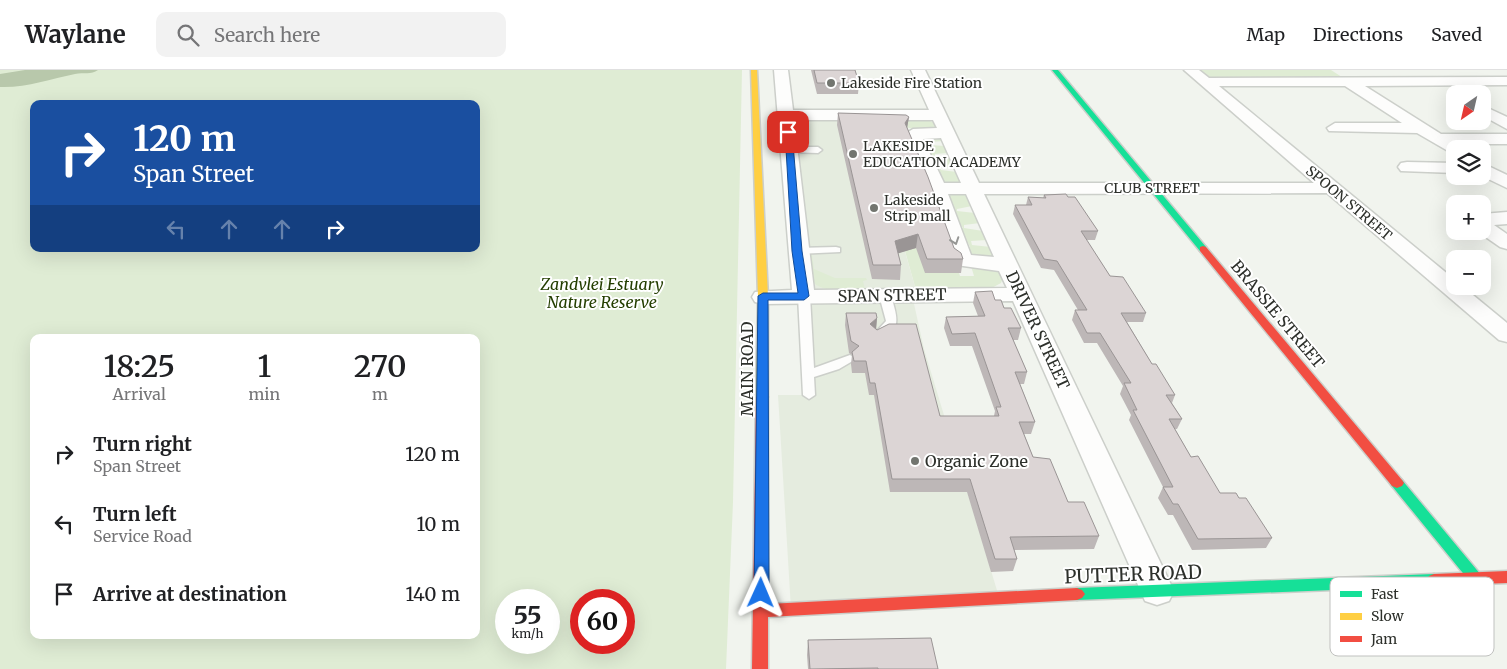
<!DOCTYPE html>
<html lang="en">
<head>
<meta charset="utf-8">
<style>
	body { margin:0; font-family:Merriweather,serif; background:#f2f2f2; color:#202124; height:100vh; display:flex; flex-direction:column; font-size:19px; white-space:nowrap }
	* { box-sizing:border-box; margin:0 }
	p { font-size:16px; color:#757577 }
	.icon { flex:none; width:28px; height:28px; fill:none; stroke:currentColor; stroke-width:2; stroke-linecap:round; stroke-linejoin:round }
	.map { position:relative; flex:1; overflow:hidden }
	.sheet { position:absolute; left:30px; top:264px; width:450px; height:305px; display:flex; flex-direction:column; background:#fff; border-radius:10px; box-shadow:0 5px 20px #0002 }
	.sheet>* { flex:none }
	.hud { position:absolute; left:30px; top:30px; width:450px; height:152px; border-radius:10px; box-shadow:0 5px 20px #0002; background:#1a4fa0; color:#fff; overflow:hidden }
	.needle { width:32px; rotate:214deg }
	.controls { position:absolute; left:1446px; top:15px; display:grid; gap:10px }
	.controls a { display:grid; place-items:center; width:45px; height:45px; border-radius:10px; background:#fff; box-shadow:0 5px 20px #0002; font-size:25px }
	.speed { position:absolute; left:495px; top:519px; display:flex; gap:10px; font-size:25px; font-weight:700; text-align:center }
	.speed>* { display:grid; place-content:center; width:65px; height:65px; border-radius:50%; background:#fff; box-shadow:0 5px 20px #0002; line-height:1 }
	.speed small { font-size:12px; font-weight:400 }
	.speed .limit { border:8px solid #d22; background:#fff; color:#111 }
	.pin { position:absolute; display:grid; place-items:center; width:42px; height:42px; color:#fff; margin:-21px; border-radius:10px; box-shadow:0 2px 8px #0006 }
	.me { position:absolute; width:55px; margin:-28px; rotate:1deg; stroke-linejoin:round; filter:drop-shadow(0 0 4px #0008) }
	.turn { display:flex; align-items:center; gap:18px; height:105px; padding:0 20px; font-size:22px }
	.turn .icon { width:65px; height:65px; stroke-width:2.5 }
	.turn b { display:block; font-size:35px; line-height:42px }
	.lanes { display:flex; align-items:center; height:48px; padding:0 20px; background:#0003; justify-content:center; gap:25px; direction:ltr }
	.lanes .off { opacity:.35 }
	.eta { display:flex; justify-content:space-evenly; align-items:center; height:85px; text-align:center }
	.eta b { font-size:30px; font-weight:600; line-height:35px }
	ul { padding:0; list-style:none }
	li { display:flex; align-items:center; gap:15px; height:70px; padding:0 20px }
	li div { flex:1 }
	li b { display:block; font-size:19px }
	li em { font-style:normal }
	header { display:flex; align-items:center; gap:30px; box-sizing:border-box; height:70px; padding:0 25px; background:#fff; border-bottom:1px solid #e0e0e0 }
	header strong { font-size:24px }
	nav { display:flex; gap:28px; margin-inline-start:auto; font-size:18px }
	.search { width:350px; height:45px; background:#f2f2f2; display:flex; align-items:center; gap:12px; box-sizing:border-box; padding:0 18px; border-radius:10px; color:#757577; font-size:19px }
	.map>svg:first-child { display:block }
	.built { fill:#e5ecdf }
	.green { fill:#dfecd4; fill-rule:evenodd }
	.water { fill:#b8c8ab }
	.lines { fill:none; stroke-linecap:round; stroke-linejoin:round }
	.lane-casing { stroke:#cccfca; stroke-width:3 }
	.street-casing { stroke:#cccfca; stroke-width:3 }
	.fast-casing { stroke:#cccfca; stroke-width:3 }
	.slow-casing { stroke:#cccfca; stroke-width:3 }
	.jam-casing { stroke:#cccfca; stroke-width:3 }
	.lane { fill:#fdfdfc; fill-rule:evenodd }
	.street { fill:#fdfdfc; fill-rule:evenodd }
	.fast { fill:#16e098; fill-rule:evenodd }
	.slow { fill:#ffcf43; fill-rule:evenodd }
	.jam { fill:#f24e42; fill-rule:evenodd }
	.wall { fill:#bdb7b7 }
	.shaded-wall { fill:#9a9595 }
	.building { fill:#dcd5d5; stroke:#9a9595 }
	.oneway { stroke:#959694 }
	.route { fill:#1a73e8; stroke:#114b97 }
	.poi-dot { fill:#72756f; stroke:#fff; stroke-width:2 }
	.labels { text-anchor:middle; stroke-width:4; stroke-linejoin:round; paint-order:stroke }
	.far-poi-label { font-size:14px; fill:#2d302b; stroke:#fff; text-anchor:start }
	.far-street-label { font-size:14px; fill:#2d302b; stroke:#fff }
	.park-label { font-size:16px; font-style:italic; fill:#243e01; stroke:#fff }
	.street-label { font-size:16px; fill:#2d302b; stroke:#fff }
	.poi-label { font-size:16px; fill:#2d302b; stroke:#fff; text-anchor:start }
	.near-street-label { font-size:19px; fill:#2d302b; stroke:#fff }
	.key { fill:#fff; stroke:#c0c1bf; stroke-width:1 }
	.key-label { font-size:14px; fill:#2d302b }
</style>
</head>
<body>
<header>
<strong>Waylane</strong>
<div class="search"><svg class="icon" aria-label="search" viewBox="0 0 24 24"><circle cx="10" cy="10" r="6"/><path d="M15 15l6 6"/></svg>Search here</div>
<nav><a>Map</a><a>Directions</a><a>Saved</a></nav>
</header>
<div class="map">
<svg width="1507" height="599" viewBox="0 0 1507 599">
	<rect width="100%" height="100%" fill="#f1f4ee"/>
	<polygon class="built" points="786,45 866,45 913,210 916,220 912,225 924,279 999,527 791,539 778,325 809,325"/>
	<g class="green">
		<path d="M0,0H742L733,432L726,599H0ZM34,34H476V179H34ZM34,268H476V565H34ZM506,530H549V572H506ZM581,530H624V572H581Z"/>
		<polygon points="1191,0 1331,0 1348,11 1205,12"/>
		<path d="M860,48L927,50L935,53L938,61C919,60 904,56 885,56L930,203H959L960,206H974L971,196H999L1003,208L1001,213L988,220H916L889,124Z"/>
		<polygon points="940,64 943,71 930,72 930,75 945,76 948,83 935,84 935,86 951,89 955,97 940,98 941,100 957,102 962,115 948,117 934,107 940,101 939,98 934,98 928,89 935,87 926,84 925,76 929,75 925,73 922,65"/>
		<polygon points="949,122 967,124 972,136 957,139 957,141 975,143 980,153 964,155 964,158 983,161 987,170 971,171 972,175 991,177 995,188 972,188 968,178 970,177 968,173 962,171 960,159 963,158 961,155 955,154 953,142 956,142 949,138 942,124"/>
		<path d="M812,185L814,199L835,208H866L867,210L863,211L865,220C851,220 815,225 810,206C809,200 809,192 809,186Z"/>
	</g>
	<path class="water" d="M25,0H98C91,5 84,2 75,4C50,9 26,18 0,17V4Z"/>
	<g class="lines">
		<g class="lane-casing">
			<g id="lane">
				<polygon points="790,77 818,77 822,80 818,83 787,82 786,80"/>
				<polygon points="836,177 840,178 840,182 797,184 792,181 797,178"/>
				<path d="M885,222L891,225C895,242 905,261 880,268L874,264L886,251L879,225Z"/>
				<polygon points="804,223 810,226 814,298 850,285 856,289 839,299 814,307 815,325 809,329 803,325 798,226"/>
			</g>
		</g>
		<g class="street-casing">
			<g id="street">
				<path d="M774,0H788L793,40H929L911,0H925L979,113H1314L1184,0H1199L1209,8L1507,7V15L1365,16L1441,64H1507V74H1457L1463,79H1455V85L1417,63L1329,61L1327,58L1335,53H1402L1345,16H1219L1455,210V216H1462L1507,253V272L1499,270L1327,123L984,124L1174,521L1169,531L1157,535L1145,531L1013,231L763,234L755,232L752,227L755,222L792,220ZM794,50H933L937,58L913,59L905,64L928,119L953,191L956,195L999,201L1007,218L814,220ZM941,68L961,113H944L923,69ZM948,124H966L994,187L971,185Z"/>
				<polygon points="1490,39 1507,47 1507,59 1485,47 1482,44"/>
				<polygon points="1407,92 1455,93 1455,103 1401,101 1398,97 1401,93"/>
				<polygon points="1482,93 1507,105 1507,118 1482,106"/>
				<polygon points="1507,142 1507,154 1494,155 1507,164 1507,179 1500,177 1477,161 1482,161 1482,144"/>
			</g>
		</g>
		<g class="fast-casing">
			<g id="fast">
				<polygon points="1052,0 1058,0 1206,177 1206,181 1200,181"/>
				<polygon points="1397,408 1402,410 1481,505 1483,509 1481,513 1476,515 1471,513 1392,416 1390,413 1392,410"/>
				<polygon points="1434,504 1439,506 1441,510 1439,514 1434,516 1077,530 1072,528 1069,524 1072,520 1077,518"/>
			</g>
		</g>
		<g class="slow-casing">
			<polygon id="slow" points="751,0 757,0 768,227 768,327 762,331 756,327 758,227"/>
		</g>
		<g class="jam-casing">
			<g id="jam">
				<polygon points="1203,176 1206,177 1402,410 1404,413 1402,416 1397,418 1392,416 1200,181 1200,177"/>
				<polygon points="762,323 768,327 768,534 1077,518 1082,520 1085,524 1082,528 1077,530 768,547 768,599 752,599 756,327"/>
				<polygon points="1507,501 1507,513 1434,516 1429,514 1427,510 1429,506 1434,504"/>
			</g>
		</g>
		<use href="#lane" class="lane"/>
		<use href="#street" class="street"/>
		<use href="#fast" class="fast"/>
		<use href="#slow" class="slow"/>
		<use href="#jam" class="jam"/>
	</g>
	<g class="wall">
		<polygon points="811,0 855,0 859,13 858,24 817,24"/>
		<polygon points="838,43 909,47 907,58 954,178 963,189 961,203 925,203 916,178 898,183 901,195 900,210 872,209 837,55"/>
		<polygon points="1044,125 1098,161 1095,170 1086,170 1110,206 1146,243 1143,252 1127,252 1152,294 1175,325 1172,333 1182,349 1177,359 1175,359 1191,387 1220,423 1239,428 1272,468 1266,478 1192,480 1173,445 1168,445 1158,428 1163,417 1129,350 1131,345 1120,324 1123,316 1097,273 1084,273 1072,250 1075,240 1078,240 1054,200 1041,198 1013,144 1015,135 1026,135 1028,127 1043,128"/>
		<polygon points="975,222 995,230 1004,238 1021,258 1018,270 1013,270 1027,302 1024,314 1020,314 1035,352 1031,364 1024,364 1033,387 1068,432 1099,466 1094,479 1014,480 1017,489 1013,501 991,502 967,422 890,422 874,325 869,325 865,303 852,303 851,294 852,285 849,283 845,255 846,243 877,248 876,258 940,346 994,346 995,341 972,276 950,276 944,258 946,247 978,246 973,233"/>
		<polygon points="808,570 938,599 808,599 807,585"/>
	</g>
	<g class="shaded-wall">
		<polygon points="909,47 907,58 905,53"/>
		<polygon points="918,164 916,178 893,185 895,171"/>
		<polygon points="877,248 876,260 870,254"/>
	</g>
	<g class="building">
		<polygon points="814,0 855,0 859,13 817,13"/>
		<polygon points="838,43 906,45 909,47 905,53 928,107 954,178 961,183 963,189 927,189 918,164 895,171 901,195 873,195"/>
		<polygon points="1066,124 1068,127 1075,127 1098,161 1081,161 1110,206 1123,207 1146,243 1121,243 1152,294 1156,294 1175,325 1166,325 1182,349 1169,349 1191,387 1198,386 1220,423 1236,423 1239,428 1246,428 1272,468 1198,469 1178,434 1173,434 1163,417 1173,417 1133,340 1137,340 1124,313 1131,313 1100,263 1087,263 1075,240 1087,240 1057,191 1044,189 1015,135 1032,135 1028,127 1046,128 1044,125"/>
		<polygon points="992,221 995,230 1001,230 1004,238 1011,238 1021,258 1008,258 1027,302 1015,302 1035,352 1019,352 1033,387 1050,389 1068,432 1084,432 1099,466 1010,467 1017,489 995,489 970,409 892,409 875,313 870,313 866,291 854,291 852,282 859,276 851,271 846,243 876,243 877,248 870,254 877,260 889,254 916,254 940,346 999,346 996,337 1001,337 975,263 952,264 946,247 985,246 975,222"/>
		<polygon points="931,568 938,599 878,599 878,598 810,599 808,570"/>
	</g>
	<defs><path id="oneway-chevron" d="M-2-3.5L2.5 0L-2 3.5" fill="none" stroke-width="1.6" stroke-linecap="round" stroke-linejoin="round" transform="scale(1.25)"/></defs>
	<use class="oneway" href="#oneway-chevron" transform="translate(955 171) rotate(71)"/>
	<polygon class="route" points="788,60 792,62 802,181 809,226 804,230 768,230 769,523 767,527 761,529 756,527 754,523 758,226 763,223 798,223 792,181 785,62"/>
	<g class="poi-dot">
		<circle cx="831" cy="13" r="5"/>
		<circle cx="853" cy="84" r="5"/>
		<circle cx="874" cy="138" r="5"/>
		<circle cx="915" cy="391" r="5"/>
	</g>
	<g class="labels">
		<g class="far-poi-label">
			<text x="841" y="18">Lakeside Fire Station</text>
			<text x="863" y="81">LAKESIDE<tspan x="863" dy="16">EDUCATION ACADEMY</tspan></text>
			<text x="884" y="135">Lakeside<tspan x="884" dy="16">Strip mall</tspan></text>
		</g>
		<g class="far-street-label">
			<text x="1152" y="123">CLUB STREET</text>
			<text transform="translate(1349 133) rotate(40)" y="5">SPOON STREET</text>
		</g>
		<g class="park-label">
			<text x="602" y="220">Zandvlei Estuary<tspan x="602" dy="18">Nature Reserve</tspan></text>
		</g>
		<g class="street-label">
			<text transform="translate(892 225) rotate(-1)" y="6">SPAN STREET</text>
			<text transform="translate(1278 244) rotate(50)" y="6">BRASSIE STREET</text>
			<text transform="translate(1038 260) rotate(65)" y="6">DRIVER STREET</text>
			<text transform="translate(747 299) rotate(-90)" y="6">MAIN ROAD</text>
		</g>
		<g class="poi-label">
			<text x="925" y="397">Organic Zone</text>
		</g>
		<g class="near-street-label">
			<text transform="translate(1133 504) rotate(-2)" y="7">PUTTER ROAD</text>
		</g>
	</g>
	<rect x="1330" y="507" width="164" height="79" rx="8" class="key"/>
	<rect x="1340" y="521" width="22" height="6" fill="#16e098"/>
	<rect x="1340" y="543" width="22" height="7" fill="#ffcf43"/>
	<rect x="1340" y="566" width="22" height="6" fill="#f24e42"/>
	<g class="key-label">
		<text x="1371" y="529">Fast</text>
		<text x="1371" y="551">Slow</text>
		<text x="1371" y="574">Jam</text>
	</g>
</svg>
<div class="controls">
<a><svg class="needle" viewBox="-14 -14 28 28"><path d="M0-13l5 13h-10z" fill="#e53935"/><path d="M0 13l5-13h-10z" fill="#757577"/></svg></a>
<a><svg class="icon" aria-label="layers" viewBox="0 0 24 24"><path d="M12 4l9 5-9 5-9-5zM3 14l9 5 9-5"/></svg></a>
<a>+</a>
<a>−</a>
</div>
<div class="speed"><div>55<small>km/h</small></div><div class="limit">60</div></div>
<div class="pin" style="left:788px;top:62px;background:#d93025"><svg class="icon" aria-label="arrive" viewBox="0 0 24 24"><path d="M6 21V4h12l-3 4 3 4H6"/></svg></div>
<svg class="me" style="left:761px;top:523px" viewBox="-20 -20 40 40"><path d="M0-17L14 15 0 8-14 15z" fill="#1a73e8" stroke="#fff" stroke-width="4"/></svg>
<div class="hud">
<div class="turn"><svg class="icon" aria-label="right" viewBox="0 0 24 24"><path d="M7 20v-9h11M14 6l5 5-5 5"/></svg><div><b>120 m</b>Span Street</div></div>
<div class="lanes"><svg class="icon off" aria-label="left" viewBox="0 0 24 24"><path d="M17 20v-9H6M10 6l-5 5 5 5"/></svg><svg class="icon off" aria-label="ahead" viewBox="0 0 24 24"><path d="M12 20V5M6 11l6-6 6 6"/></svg><svg class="icon off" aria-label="ahead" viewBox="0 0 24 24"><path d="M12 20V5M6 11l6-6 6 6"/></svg><svg class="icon" aria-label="right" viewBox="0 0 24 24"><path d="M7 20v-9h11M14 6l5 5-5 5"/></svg></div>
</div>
<section class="sheet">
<div class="eta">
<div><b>18:25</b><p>Arrival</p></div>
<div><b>1</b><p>min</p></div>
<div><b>270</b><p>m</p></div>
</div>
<ul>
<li><svg class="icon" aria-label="right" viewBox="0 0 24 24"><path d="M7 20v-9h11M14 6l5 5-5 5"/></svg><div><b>Turn right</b><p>Span Street</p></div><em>120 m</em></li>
<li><svg class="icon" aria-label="left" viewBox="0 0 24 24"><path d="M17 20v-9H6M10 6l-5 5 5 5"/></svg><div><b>Turn left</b><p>Service Road</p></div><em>10 m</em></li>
<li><svg class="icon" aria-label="arrive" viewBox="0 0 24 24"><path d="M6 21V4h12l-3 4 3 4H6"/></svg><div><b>Arrive at destination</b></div><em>140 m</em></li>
</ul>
</section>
</div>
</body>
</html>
